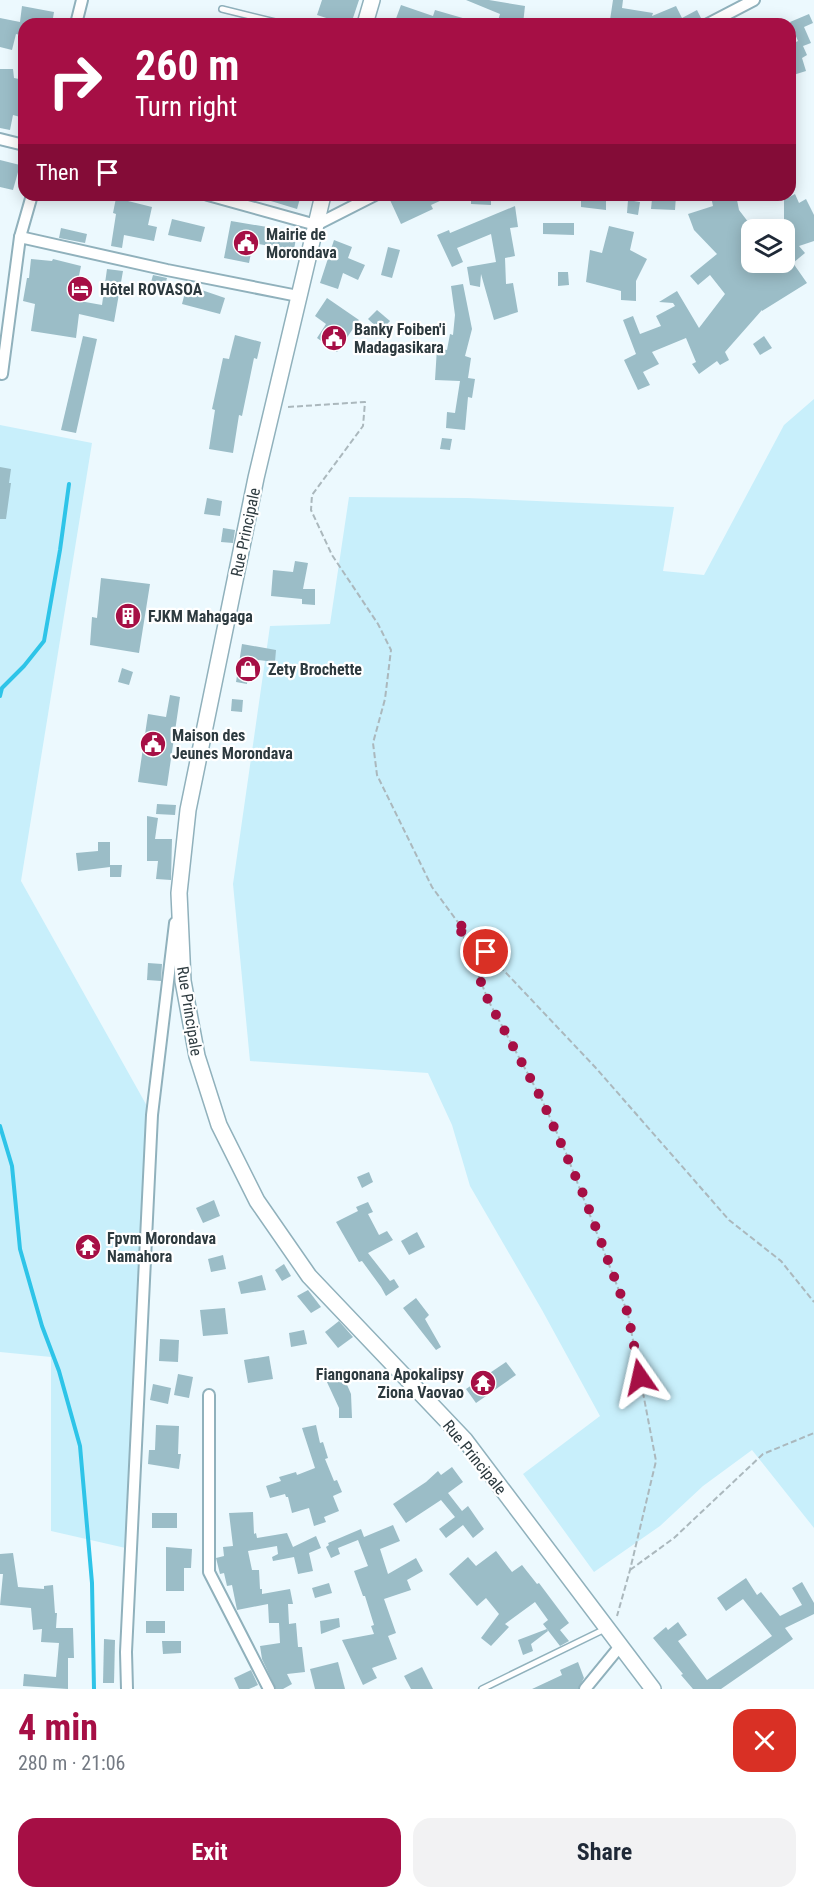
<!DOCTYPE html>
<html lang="en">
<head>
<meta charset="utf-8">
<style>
	body { margin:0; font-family:"Roboto Condensed",sans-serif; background:#f2f2f3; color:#1f2937; height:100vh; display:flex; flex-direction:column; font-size:22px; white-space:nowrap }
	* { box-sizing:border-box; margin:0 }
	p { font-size:20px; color:#747a83 }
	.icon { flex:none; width:33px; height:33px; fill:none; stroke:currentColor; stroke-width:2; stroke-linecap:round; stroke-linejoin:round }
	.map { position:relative; height:1689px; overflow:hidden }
	.side { display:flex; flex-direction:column; background:#fff; flex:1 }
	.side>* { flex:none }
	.banner { position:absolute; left:18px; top:18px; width:778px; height:183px; border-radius:18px; box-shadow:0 3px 15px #0003; background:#a60f45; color:#fff; overflow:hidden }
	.controls { position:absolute; left:741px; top:219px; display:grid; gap:12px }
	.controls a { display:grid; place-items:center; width:54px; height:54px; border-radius:12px; background:#fff; box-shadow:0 3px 15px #0003; font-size:30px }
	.pin { position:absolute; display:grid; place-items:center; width:51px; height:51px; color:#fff; margin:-26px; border:3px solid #fff; border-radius:50%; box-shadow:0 2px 6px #0007 }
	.me { position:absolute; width:66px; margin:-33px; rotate:349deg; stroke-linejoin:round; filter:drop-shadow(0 0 4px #0008) }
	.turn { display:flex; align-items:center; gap:21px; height:126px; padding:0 18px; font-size:27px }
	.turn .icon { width:78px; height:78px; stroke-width:2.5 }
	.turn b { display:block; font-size:42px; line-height:51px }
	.then { display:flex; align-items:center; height:57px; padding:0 18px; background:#0003; gap:12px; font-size:22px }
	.round { display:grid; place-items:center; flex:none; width:63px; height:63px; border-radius:18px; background:#f2f2f3 }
	.headline { display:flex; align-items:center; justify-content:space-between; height:102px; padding:0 18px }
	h1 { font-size:36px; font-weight:700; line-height:45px; color:#a60f45 }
	.cta { display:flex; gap:12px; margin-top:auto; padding:12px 18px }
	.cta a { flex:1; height:69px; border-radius:18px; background:#a60f45; color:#fff; font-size:24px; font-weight:700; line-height:69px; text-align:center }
	.cta a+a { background:#f2f2f3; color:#1f2937 }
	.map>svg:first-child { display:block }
	.green { fill:#c8effb }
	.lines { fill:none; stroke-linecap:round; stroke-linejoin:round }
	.stream { stroke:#2ec4e8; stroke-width:4 }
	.building { fill:#9bbdc7 }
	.lane-casing { stroke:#90b1bc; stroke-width:8 }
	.street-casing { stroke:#90b1bc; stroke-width:14 }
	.secondary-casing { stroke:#90b1bc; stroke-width:18 }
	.path { stroke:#abb8bd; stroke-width:2; stroke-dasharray:6 3; stroke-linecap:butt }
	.lane { stroke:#fff; stroke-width:5 }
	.street { stroke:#fff; stroke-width:10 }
	.secondary { stroke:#fff; stroke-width:15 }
	.route { stroke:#a60f45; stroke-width:10; stroke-dasharray:0 18 }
	.labels { text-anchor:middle; stroke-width:4.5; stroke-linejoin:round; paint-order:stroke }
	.poi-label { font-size:16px; font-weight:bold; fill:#2d3a3f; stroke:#fff; text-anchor:start }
	.street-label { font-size:16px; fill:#2d3a3f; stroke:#fff }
</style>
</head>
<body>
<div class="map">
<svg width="814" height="1689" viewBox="0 0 814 1689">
	<rect width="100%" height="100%" fill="#ecf9fe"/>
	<g class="green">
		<polygon points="814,399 814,1528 752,1450 703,1486 660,1526 594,1572 523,1474 600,1416 542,1310 470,1186 452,1125 428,1073 250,1061 233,884 270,626 330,624 349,497 467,498 674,507 663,571 704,575 784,425"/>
		<polygon points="0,425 92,443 21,881 152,1115 130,1549 51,1531 51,1357 0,1352"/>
	</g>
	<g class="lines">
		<g class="stream">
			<polyline points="0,696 2,688 24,666 44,641 60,550 69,484"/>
			<polyline points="0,1126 12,1166 20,1249 42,1326 59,1371 80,1446 92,1583 94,1689"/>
		</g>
	</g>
	<g class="building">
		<polygon points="322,0 359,0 351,24 345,24 317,15"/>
		<polygon points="466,0 489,0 525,6 523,24 497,24 500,14"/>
		<polygon points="613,0 623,0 622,8 653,13 652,16 676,6 682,18 697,10 702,20 701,24 634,24 610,20"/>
		<polygon points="401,5 433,16 435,10 473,21 473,24 394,24"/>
		<polygon points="22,6 54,12 52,24 24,24 24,36 16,34 12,50 0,47 0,18 20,22"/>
		<polygon points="809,14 813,23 804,27 811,43 803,46 807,55 802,58 806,71 790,76 790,45 798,41 790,22"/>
		<polygon points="0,69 13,69 14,78 24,80 24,118 13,115 10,130 0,128"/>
		<polygon points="0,160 20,165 13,190 0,187"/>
		<polygon points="795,194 799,203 806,199 814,215 814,241 799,246 805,253 793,263 807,283 762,311 762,310 725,352 729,360 720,365 717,361 699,374 692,364 696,362 686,338 652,352 659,364 643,372 650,385 638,390 624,360 636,354 623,320 633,316 640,334 661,326 656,316 675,306 673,303 659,302 677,291 699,328 725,294 710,275 698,285 690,276 717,254 694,230 688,214 713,206 711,197 736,195 739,210 752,227 741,235 752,250 752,262 784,262 784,237 792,231 784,221 784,200"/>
		<polygon points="261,195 301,195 297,209 261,198"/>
		<polygon points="400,195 453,195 431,205 433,209 401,224 390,200"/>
		<polygon points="471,195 491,195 491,205 471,204"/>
		<polygon points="581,195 606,195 606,210 581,207"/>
		<polygon points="663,195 676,196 675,210 651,209 652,199 662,199"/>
		<polygon points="116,198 152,207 148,225 157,227 154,241 124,235 122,248 111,246 116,214 113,213"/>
		<polygon points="628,200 640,202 638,215 627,213"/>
		<polygon points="515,206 518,227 510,228 515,256 505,258 506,284 513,283 518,312 494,320 481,274 480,287 470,285 467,267 496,262 491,234 457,248 463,262 452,267 437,235 449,230 450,233"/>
		<polygon points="172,219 205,227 201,242 168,235"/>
		<polygon points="231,221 297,232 294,250 253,243 249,263 224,258"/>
		<polygon points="543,223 574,223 574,235 543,234"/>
		<polygon points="609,226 634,232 630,250 647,259 636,281 636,301 621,300 621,291 586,282 590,250 602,253"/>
		<polygon points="61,228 87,234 85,243 59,238"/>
		<polygon points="334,240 352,247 348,258 365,265 358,280 343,273 338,289 320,283"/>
		<polygon points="388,247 400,250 392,278 381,275"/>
		<polygon points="31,259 52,261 53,259 81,266 74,300 102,305 107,269 123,271 114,322 79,314 76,338 31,331 35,304 23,301 27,278 29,278"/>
		<polygon points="558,272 568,272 569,285 558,286"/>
		<polygon points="153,275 167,278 164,289 150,286"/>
		<polygon points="463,284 472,329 465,356 471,358 468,378 475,379 472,398 468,397 465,430 446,428 447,412 455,413 460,381 435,380 437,348 447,350 450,334 453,335 455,315 451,286"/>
		<polygon points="187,285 225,298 220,314 182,304"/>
		<polygon points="327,298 359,320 337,352 317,338 326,324 315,316"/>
		<polygon points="377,310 390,321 381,331 368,319"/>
		<polygon points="235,335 261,342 257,359 254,358 242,416 239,415 233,453 209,449 215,410 212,409 223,358 229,359"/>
		<polygon points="83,336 97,339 76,433 61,430"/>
		<polygon points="764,336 772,348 760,355 753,344"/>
		<polygon points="442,438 452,439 450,450 440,449"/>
		<polygon points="0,467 11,469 9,483 11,483 6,519 0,519"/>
		<polygon points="207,498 222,501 220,516 204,514"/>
		<polygon points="223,528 235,530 233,543 221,542"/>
		<polygon points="295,561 308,563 303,589 315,589 315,605 302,604 302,599 271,596 273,570 293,572"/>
		<polygon points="101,578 150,584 139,653 90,645 92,617 97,618"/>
		<polygon points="242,644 276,650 275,662 250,659 247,684 236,682"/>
		<polygon points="122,668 133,672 129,685 118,682"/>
		<polygon points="170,695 180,697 167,786 138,782 148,714 166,717"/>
		<polygon points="232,699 243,700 242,712 231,711"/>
		<polygon points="157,804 176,805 175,815 156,814"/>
		<polygon points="147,816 158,818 155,839 172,839 171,880 156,879 158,861 147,861"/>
		<polygon points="98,842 110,842 110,867 78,871 76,853 98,851"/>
		<polygon points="110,865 122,865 121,877 110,877"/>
		<polygon points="148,963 162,964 161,981 147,980"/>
		<polygon points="369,1172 373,1182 362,1188 357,1177"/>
		<polygon points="214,1200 220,1216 203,1223 196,1208"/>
		<polygon points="368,1202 373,1212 368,1214 379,1235 387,1231 393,1240 368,1253 390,1281 394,1279 399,1287 386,1296 381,1287 362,1261 359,1262 336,1222 358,1211 356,1207"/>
		<polygon points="417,1232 425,1247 409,1255 401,1241"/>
		<polygon points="223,1255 226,1269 211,1272 208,1259"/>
		<polygon points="284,1264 291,1276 282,1281 275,1270"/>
		<polygon points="262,1275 266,1290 241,1294 238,1282"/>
		<polygon points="308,1290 321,1307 311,1313 297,1296"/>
		<polygon points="416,1298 429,1315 425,1319 441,1347 436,1350 403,1308"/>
		<polygon points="225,1308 228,1334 203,1336 200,1310"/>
		<polygon points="339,1321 353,1337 338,1348 325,1332"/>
		<polygon points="304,1330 307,1344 291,1347 289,1333"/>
		<polygon points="160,1339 179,1340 178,1362 159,1361"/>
		<polygon points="269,1356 273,1379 248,1383 244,1360"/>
		<polygon points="506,1362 516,1375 476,1403 466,1389"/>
		<polygon points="342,1373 351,1394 352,1418 339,1418 339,1408 326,1380"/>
		<polygon points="178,1374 193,1377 189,1398 174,1395"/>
		<polygon points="153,1384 171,1388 168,1404 150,1400"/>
		<polygon points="156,1425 179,1426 178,1454 181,1454 179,1469 148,1464 149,1450 155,1450"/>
		<polygon points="316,1425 320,1443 323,1442 328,1458 325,1459 334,1481 337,1480 342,1492 333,1496 339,1511 324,1517 326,1522 314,1526 309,1508 292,1513 288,1497 286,1497 285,1494 270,1498 266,1486 281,1481 279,1477 296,1472 297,1475 315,1468 302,1428"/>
		<polygon points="452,1467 463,1482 448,1493 462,1511 468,1506 484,1529 473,1538 463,1525 446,1538 439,1529 455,1517 441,1500 406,1523 393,1504 426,1482 438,1471 441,1475"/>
		<polygon points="253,1512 254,1534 256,1533 257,1538 287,1533 293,1547 316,1536 321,1548 309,1553 313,1571 298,1574 294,1557 273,1561 272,1557 278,1554 277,1546 248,1551 252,1570 259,1570 260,1589 262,1589 262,1594 290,1589 293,1604 288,1604 289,1624 296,1623 298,1647 302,1647 305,1672 287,1674 292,1684 283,1689 276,1689 262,1659 260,1646 280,1643 279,1623 269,1623 268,1604 237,1610 232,1585 227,1586 224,1573 220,1574 216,1558 224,1556 223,1547 233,1546 229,1513"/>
		<rect x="152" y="1513" width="25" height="15"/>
		<polygon points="393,1525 400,1541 380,1549 388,1574 416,1558 423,1571 407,1580 411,1590 384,1599 396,1633 388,1636 397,1659 372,1668 377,1678 363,1685 342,1640 374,1634 371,1626 374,1625 365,1596 363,1596 354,1571 368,1566 358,1540 338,1548 340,1554 331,1558 326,1547 329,1545 328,1543 361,1529 364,1537"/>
		<polygon points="166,1547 192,1549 191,1568 184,1568 184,1591 166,1591"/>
		<polygon points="496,1551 512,1572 522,1565 537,1584 539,1583 569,1623 560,1630 569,1641 560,1646 543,1624 548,1620 535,1602 505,1624 509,1627 491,1646 481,1638 499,1614 486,1598 477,1606 449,1574 468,1557 476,1566"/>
		<polygon points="13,1553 18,1587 44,1589 44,1586 53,1585 55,1613 57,1613 56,1628 73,1628 74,1658 68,1658 68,1689 23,1686 24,1674 56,1677 59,1643 41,1642 42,1629 33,1630 31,1608 0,1605 3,1574 0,1574 0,1554"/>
		<polygon points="746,1578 757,1595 761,1592 780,1616 802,1605 792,1588 802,1582 814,1603 814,1614 785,1628 793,1639 721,1689 693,1689 681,1675 683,1674 653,1638 666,1627 668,1630 678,1622 687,1635 678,1641 707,1680 772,1636 743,1599 726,1611 717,1598"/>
		<polygon points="329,1583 332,1593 315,1598 312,1588"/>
		<polygon points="339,1618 340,1627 321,1634 320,1621"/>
		<rect x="146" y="1621" width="19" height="12"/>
		<polygon points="547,1629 548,1631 531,1644 533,1651 523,1655 518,1640"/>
		<polygon points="104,1639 115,1640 114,1683 103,1683"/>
		<polygon points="162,1641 181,1641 181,1653 163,1654"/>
		<polygon points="338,1662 345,1689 315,1689 310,1669"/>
		<polygon points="578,1662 584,1678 578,1689 532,1689 562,1675 560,1670"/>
		<polygon points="422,1667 433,1689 411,1689 404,1676"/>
		<polygon points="251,1670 258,1685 249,1689 239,1689 234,1678"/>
	</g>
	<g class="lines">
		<g class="lane-casing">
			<g id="lane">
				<polyline points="222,9 283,24"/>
				<polyline points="482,1689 605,1629"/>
			</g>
		</g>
		<g class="street-casing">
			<g id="street">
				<polyline points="76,24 82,0"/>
				<polyline points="708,24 754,0"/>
				<polyline points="0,139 24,145"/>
				<polyline points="208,195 316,225 375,195"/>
				<polyline points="20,237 167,270 298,296"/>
				<polyline points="2,374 20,237 32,195"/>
				<polyline points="209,1395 209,1572 269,1689"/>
				<polyline points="127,1689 126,1652 152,1115 175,923"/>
				<polyline points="585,1689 621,1645"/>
			</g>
		</g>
		<g class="secondary-casing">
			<g id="secondary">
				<polyline points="365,24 372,0"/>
				<polyline points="323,195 256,478 188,810 179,893 183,981 197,1056 219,1125 257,1201 309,1276 465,1440 653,1689"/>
			</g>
		</g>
		<g class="path">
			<polyline points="288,407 365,402 363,426 312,495 311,510 332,555 378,624 391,650 385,699 373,743 377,775 432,887 457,921 595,1067 729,1220 781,1261 814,1302"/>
			<polyline points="459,925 488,1000 542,1100 566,1153 628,1314 656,1461 630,1570 617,1616"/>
			<polyline points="630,1570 674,1538 763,1454 814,1433"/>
		</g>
		<use href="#lane" class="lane"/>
		<use href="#street" class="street"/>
		<use href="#secondary" class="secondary"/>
	</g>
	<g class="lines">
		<polyline class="route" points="486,952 457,921 488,1000 542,1100 584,1196 628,1314 640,1377"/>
	</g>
	<defs>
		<g id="civic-disc" transform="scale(1.35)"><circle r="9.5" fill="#a60f45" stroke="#fff"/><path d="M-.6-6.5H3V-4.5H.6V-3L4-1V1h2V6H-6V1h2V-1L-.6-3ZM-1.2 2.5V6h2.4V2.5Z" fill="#fff"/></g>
		<g id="hotel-disc" transform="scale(1.35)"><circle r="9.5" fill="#a60f45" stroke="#fff"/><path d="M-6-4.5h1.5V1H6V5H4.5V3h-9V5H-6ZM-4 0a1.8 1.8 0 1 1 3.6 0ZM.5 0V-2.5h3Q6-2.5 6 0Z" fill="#fff"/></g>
		<g id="building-disc" transform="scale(1.35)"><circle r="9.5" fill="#a60f45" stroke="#fff"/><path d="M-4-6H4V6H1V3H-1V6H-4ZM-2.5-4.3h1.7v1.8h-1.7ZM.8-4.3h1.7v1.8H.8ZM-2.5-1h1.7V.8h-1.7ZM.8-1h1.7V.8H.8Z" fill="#fff"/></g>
		<g id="shop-disc" transform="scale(1.35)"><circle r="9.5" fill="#a60f45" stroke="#fff"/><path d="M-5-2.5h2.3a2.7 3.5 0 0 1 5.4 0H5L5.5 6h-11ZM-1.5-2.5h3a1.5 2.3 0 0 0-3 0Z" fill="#fff"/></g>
		<g id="temple-disc" transform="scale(1.35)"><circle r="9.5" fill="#a60f45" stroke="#fff"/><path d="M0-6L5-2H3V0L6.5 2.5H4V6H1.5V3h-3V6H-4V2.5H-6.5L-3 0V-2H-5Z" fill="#fff"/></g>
	</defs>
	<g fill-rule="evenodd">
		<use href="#civic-disc" x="246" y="243"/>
		<use href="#hotel-disc" x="80" y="289"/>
		<use href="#civic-disc" x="334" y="338"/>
		<use href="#building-disc" x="128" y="616"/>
		<use href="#shop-disc" x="248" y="669"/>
		<use href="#civic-disc" x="153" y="744"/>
		<use href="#temple-disc" x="88" y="1247"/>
		<use href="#temple-disc" x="483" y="1383"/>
	</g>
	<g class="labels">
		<g class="poi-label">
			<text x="266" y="240">Mairie de<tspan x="266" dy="18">Morondava</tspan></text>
			<text x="100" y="295">Hôtel ROVASOA</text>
			<text x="354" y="335">Banky Foiben'i<tspan x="354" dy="18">Madagasikara</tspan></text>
			<text x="148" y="622">FJKM Mahagaga</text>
			<text x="268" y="675">Zety Brochette</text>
			<text x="172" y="741">Maison des<tspan x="172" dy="18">Jeunes Morondava</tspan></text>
			<text x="107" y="1244">Fpvm Morondava<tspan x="107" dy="18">Namahora</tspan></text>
			<text x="464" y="1380" text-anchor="end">Fiangonana Apokalipsy<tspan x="464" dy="18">Ziona Vaovao</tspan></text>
		</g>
		<g class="street-label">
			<text transform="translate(245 532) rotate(-78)" y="6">Rue Principale</text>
			<text transform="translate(190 1011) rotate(81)" y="6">Rue Principale</text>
			<text transform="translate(475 1457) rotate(51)" y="6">Rue Principale</text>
		</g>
	</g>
</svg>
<div class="controls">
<a><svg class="icon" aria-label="layers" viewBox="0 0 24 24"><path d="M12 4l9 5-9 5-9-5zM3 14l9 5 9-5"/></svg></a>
</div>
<div class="pin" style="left:486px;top:952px;background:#d93025"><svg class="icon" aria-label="arrive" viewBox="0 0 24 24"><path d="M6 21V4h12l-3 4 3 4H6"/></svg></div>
<svg class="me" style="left:640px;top:1377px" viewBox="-20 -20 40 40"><path d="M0-17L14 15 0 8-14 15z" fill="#a60f45" stroke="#fff" stroke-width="4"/></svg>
<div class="banner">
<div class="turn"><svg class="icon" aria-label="right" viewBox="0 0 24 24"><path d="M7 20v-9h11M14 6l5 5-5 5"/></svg><div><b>260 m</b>Turn right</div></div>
<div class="then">Then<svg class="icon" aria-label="arrive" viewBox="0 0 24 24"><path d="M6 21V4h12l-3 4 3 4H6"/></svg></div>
</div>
</div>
<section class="side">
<div class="headline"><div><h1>4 min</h1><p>280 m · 21:06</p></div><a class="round" style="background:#d93025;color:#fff"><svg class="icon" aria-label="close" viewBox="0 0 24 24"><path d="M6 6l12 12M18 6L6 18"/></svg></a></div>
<div class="cta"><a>Exit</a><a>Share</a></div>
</section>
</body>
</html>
